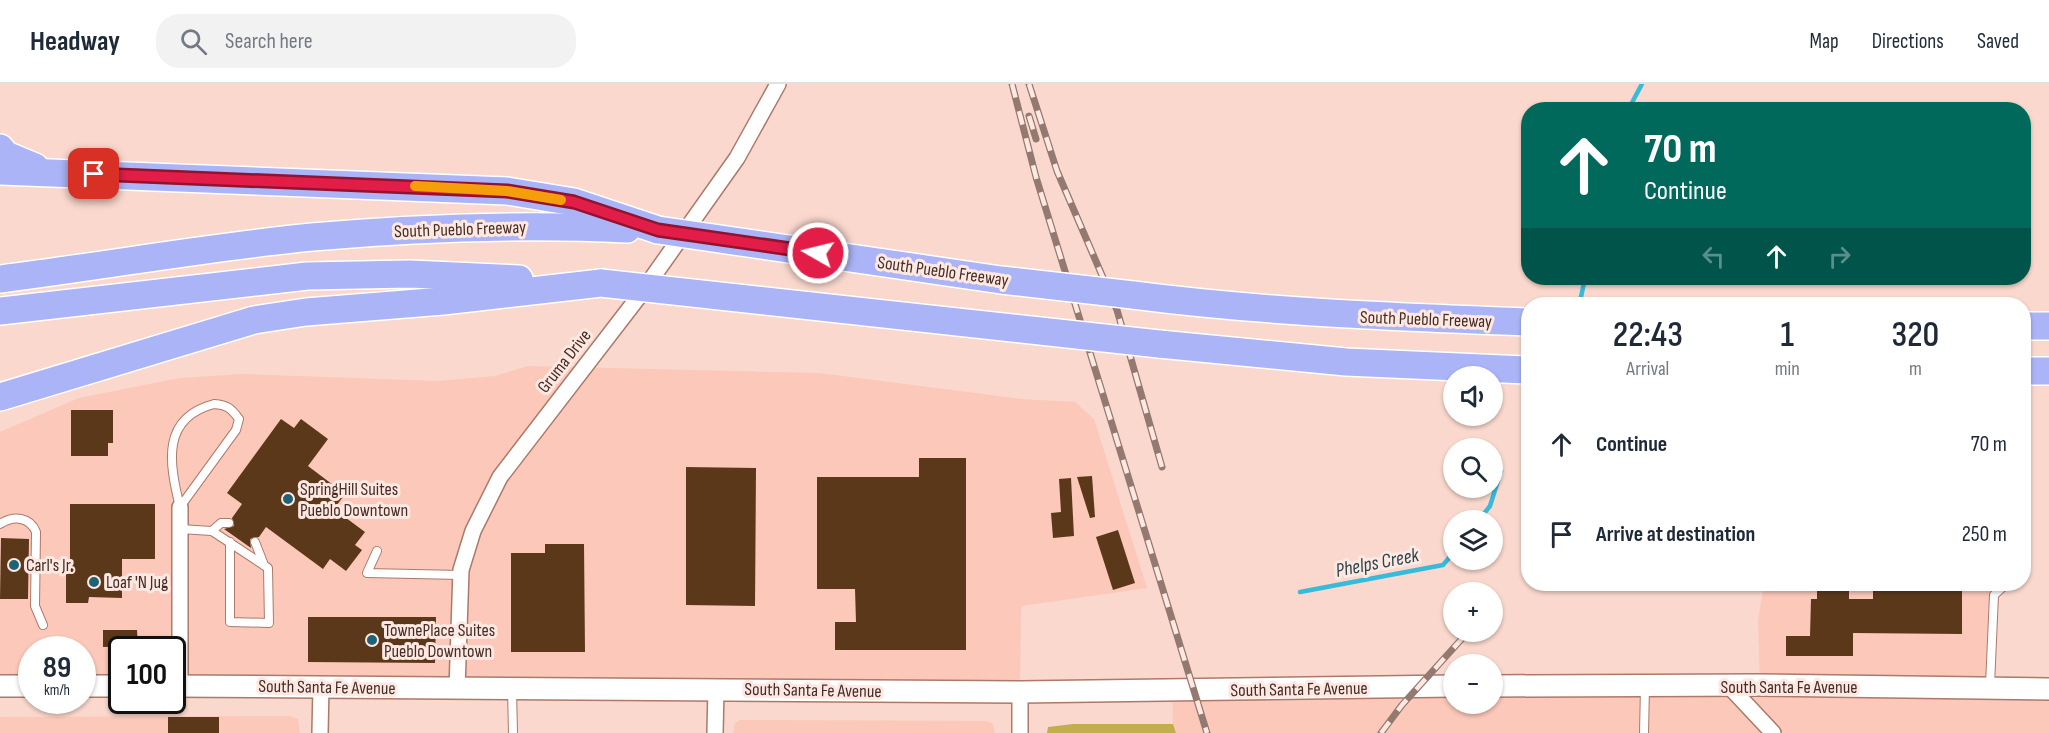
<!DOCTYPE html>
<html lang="en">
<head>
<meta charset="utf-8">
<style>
	body { margin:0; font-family:"Sofia Sans Condensed",sans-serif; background:#f2f2f3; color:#1f2937; height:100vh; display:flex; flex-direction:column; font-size:22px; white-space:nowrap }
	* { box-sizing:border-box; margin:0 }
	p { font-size:20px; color:#747a83 }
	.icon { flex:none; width:33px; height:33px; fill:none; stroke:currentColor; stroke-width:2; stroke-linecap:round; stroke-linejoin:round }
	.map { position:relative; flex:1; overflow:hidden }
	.panel { position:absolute; left:1521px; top:213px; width:510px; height:294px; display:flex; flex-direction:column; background:#fff; border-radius:24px; box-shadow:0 2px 4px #0004 }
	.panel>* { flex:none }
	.top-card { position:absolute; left:1521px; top:18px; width:510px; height:183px; border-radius:24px; box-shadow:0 2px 4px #0004; background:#00695c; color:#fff; overflow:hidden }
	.controls { position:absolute; left:1443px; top:282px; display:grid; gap:12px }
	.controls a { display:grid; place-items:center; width:60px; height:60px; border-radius:50%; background:#fff; box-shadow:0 2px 4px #0004; font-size:30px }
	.speed { position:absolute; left:18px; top:552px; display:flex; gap:12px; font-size:30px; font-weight:700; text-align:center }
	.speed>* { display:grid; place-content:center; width:78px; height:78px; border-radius:50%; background:#fff; box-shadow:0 2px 4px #0004; line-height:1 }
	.speed small { font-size:15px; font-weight:400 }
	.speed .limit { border:3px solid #111; border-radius:9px; background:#fff; color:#111 }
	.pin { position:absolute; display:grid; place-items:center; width:51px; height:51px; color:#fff; margin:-26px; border-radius:12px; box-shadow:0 3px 9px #0006 }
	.me { position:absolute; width:66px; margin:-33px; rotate:278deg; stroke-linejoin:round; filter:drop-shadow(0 0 4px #0008) }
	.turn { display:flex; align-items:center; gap:21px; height:126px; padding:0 24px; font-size:27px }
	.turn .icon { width:78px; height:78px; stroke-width:2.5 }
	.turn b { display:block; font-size:42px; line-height:51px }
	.lanes { display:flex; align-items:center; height:57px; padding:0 24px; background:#0003; justify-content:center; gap:30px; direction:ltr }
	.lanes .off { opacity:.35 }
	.eta { display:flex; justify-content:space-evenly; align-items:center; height:102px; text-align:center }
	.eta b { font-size:36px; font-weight:600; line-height:42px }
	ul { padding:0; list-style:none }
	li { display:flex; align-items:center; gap:18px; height:90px; padding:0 24px }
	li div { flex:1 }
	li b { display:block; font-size:22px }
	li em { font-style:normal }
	header { display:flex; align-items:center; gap:36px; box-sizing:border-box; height:84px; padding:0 30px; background:#fff; border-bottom:2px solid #e0e1e3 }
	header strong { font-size:28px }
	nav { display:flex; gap:33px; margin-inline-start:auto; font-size:21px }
	.search { width:420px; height:54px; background:#f2f2f3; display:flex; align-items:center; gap:15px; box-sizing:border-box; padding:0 21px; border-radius:24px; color:#747a83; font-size:22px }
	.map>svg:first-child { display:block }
	.built { fill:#fbc8b9 }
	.green { fill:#c1ae4e }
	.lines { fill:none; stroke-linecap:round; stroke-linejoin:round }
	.stream { stroke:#36bbdb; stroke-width:4.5 }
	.building { fill:#5c381a }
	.lane-casing { stroke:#ac796a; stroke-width:10 }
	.street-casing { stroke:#ac796a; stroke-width:18 }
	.secondary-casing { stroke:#ac796a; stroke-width:24 }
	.highway-casing { stroke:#fff; stroke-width:30 }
	.lane { stroke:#fff; stroke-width:8 }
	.street { stroke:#fff; stroke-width:15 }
	.secondary { stroke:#fff; stroke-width:21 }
	.highway { stroke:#abb4f6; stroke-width:27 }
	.rail-casing { stroke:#947970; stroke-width:7 }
	.rail { stroke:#ffe8e1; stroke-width:4.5; stroke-dasharray:14; stroke-linecap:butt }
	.highway-bridge-casing { stroke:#fff; stroke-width:30; stroke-linecap:butt }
	.highway-bridge { stroke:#abb4f6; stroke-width:27 }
	.route-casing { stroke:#92132f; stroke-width:15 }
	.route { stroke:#e11d48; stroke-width:10 }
	.slow { stroke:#f59e0b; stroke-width:10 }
	.poi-dot { fill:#1e6375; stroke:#ffe8e1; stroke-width:2 }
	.labels { text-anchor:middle; stroke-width:6; stroke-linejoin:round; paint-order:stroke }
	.street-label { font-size:18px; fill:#432e27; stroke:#ffe8e1 }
	.poi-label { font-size:18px; fill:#432e27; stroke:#ffe8e1; text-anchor:start }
	.water-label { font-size:20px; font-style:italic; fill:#2b474e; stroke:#ffe8e1 }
</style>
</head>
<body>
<header>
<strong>Headway</strong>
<div class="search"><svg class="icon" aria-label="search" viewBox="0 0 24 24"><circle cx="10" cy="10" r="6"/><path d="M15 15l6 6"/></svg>Search here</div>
<nav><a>Map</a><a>Directions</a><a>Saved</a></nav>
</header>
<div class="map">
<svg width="2049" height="649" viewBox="0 0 2049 649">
	<rect width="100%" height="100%" fill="#fad8cd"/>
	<g class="built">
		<polygon points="528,282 819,289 1021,315 1075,318 1094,335 1147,504 1021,522 1020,608 173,602 172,566 122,566 121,602 83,602 82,566 32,566 31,602 0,602 0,348 79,314 180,294 243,290 438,297 495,292"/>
		<polygon points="1764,500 2006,500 1994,511 1990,605 2049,605 2049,649 1176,649 1173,640 1172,608 1453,602 1454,620 1492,620 1493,602 1760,601 1758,537"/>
		<polygon points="289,632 298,635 300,649 0,649 0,633"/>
		<polygon points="740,636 987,637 993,640 995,649 733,649 735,639"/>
	</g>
	<polygon class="green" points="1073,640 1173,640 1176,649 1047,649 1048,643"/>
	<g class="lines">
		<g class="stream">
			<polyline points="1628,26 1642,0"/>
			<polyline points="1581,213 1585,194"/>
			<polyline points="1479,436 1490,422 1501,387"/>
			<polyline points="1300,508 1443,481 1454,468"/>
		</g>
	</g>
	<g class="building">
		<polygon points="71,326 113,326 113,359 108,359 108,372 71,372"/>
		<polygon points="281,335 294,344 301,335 328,355 308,382 345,410 334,425 365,448 355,461 362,466 346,487 330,475 323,485 266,443 259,453 250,455 251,464 224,445 234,442 232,434 242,420 227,409"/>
		<polygon points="919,374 966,374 966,566 835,566 835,538 856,538 855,505 817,505 817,393 919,393"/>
		<polygon points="686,383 756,384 755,522 686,521"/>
		<polygon points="1092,392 1095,433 1090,434 1077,393"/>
		<polygon points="1071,394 1074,452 1053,454 1051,429 1061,428 1059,395"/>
		<polygon points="70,420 155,420 155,475 122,475 122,514 89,513 88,519 66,519 66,481 70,481"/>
		<polygon points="1118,446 1135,499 1113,506 1096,453"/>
		<polygon points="1,454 29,455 28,515 0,515"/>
		<polygon points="545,460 584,460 585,568 511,568 511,469 545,469"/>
		<polygon points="1817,500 1849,500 1849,515 1873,515 1873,500 1962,500 1962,550 1853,549 1853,572 1786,572 1786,552 1810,552 1811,515 1817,515"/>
		<polygon points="308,533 436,533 435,579 308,578"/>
		<polygon points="103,546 137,546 138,562 103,563"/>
		<rect x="168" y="633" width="51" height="16"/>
	</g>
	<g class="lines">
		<g class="lane-casing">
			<g id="lane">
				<path d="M214,320C227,321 231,324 239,335L236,346L180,423C169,379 161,334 214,320Z"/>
				<path d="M0,440C14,431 30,433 36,448L35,522L43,541"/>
				<polyline points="180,445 212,447 268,484 269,539 230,538 230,458"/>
				<polyline points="212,447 221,439 229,439"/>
				<polyline points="255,458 264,481"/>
				<polyline points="377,467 367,489 461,491"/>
				<polyline points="1990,601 1994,511 2006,500"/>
				<polyline points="512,606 513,649"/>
				<polyline points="1644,649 1645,603"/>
			</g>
		</g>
		<g class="street-casing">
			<g id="street">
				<polyline points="180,423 180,602"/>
				<polyline points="1729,602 1773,649"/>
				<polyline points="457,605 461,486 473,447 500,393 640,211 737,74 778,0"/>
				<polyline points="1020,608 1020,649"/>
				<polyline points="320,649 321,602"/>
				<polyline points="715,649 716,605"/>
			</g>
		</g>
		<g class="secondary-casing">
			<g id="secondary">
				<polyline points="0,602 32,602"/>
				<polyline points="82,602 122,602"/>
				<polyline points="172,602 1020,608 1454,602"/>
				<polyline points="1492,602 1760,601 2049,605"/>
			</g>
		</g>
		<g class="highway-casing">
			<g id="highway">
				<polyline points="0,64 6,71 35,83"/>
				<polyline points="0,87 507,107 574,118 658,146"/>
				<path d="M0,195C104,182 208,163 312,153C417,144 522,140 627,145"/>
				<path d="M1133,211C1265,228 1396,233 1528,238"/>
				<polyline points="0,227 307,192 410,190 519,195"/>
				<polyline points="2024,242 2049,242"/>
				<polyline points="1159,260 1346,278 1528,286"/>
				<polyline points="2024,287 2049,287"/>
				<polyline points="0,313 254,236 306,228 443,217 601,199"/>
			</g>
		</g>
		<use href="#lane" class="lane"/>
		<use href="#street" class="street"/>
		<use href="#secondary" class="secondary"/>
		<use href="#highway" class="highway"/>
		<g class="rail-casing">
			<g id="rail">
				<polyline points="1012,0 1036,93 1207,649"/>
				<polyline points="1029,0 1057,87 1117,226 1162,383"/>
				<polyline points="1029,32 1036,55"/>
				<polyline points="1381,649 1402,621 1468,548"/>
			</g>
		</g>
		<use href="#rail" class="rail"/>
		<g class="highway-bridge-casing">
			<g id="highway-bridge">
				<polyline points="658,146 1001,196 1133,211"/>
				<polyline points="601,199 1159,260"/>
			</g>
		</g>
		<use href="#highway-bridge" class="highway-bridge"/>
	</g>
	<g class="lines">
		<g class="route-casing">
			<polyline id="route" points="94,90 507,107 574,118 658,146 818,169"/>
		</g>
		<use href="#route" class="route"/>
		<polyline class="slow" points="415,102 507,107 561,116"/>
	</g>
	<g class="poi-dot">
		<circle cx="288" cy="415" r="6"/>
		<circle cx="14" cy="481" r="6"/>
		<circle cx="94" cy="498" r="6"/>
		<circle cx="372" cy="556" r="6"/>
	</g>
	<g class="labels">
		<g class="street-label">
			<text transform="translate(460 145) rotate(-2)" y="6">South Pueblo Freeway</text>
			<text transform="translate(943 187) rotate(8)" y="6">South Pueblo Freeway</text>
			<text transform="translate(1426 235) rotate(2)" y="6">South Pueblo Freeway</text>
			<text transform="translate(564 277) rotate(-52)" y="6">Gruma Drive</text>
			<text transform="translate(327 603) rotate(1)" y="6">South Santa Fe Avenue</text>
			<text x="1789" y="609">South Santa Fe Avenue</text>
			<text transform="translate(1299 605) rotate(-1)" y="6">South Santa Fe Avenue</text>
			<text transform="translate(813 606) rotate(1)" y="6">South Santa Fe Avenue</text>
		</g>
		<g class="poi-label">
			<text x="300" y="411">SpringHill Suites<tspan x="300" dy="21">Pueblo Downtown</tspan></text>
			<text x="26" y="487">Carl's Jr.</text>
			<text x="106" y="504">Loaf 'N Jug</text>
			<text x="384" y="552">TownePlace Suites<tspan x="384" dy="21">Pueblo Downtown</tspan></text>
		</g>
		<g class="water-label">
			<text transform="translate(1377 478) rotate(-11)" y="7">Phelps Creek</text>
		</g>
	</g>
</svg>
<div class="controls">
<a><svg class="icon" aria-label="sound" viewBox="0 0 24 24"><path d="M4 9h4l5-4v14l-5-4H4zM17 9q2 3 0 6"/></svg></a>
<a><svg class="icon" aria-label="search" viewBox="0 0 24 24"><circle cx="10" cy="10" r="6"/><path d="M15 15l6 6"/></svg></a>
<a><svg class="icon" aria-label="layers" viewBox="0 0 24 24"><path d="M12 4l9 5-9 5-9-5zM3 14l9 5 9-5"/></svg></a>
<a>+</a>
<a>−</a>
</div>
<div class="speed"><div>89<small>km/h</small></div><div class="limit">100</div></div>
<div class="pin" style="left:94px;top:90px;background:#d93025"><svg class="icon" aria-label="arrive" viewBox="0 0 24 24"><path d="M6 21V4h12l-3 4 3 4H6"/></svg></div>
<svg class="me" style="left:818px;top:169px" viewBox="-20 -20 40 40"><circle r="17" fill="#e11d48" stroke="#fff" stroke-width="3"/><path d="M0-11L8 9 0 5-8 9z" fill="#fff"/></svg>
<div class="top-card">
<div class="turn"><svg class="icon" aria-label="ahead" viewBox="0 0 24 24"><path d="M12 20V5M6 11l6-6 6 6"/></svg><div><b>70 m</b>Continue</div></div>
<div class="lanes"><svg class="icon off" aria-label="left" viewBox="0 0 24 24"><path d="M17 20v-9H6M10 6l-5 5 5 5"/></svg><svg class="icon" aria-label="ahead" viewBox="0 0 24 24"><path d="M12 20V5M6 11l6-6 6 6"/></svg><svg class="icon off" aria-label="right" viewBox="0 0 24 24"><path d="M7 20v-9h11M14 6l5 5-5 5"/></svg></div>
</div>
<section class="panel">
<div class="eta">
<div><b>22:43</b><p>Arrival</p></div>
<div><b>1</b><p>min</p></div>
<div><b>320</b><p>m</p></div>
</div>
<ul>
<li><svg class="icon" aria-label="ahead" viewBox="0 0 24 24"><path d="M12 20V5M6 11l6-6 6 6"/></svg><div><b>Continue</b></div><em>70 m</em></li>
<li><svg class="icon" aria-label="arrive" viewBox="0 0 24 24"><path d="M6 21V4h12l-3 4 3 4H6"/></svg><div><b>Arrive at destination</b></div><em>250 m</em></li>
</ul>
</section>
</div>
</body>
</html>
